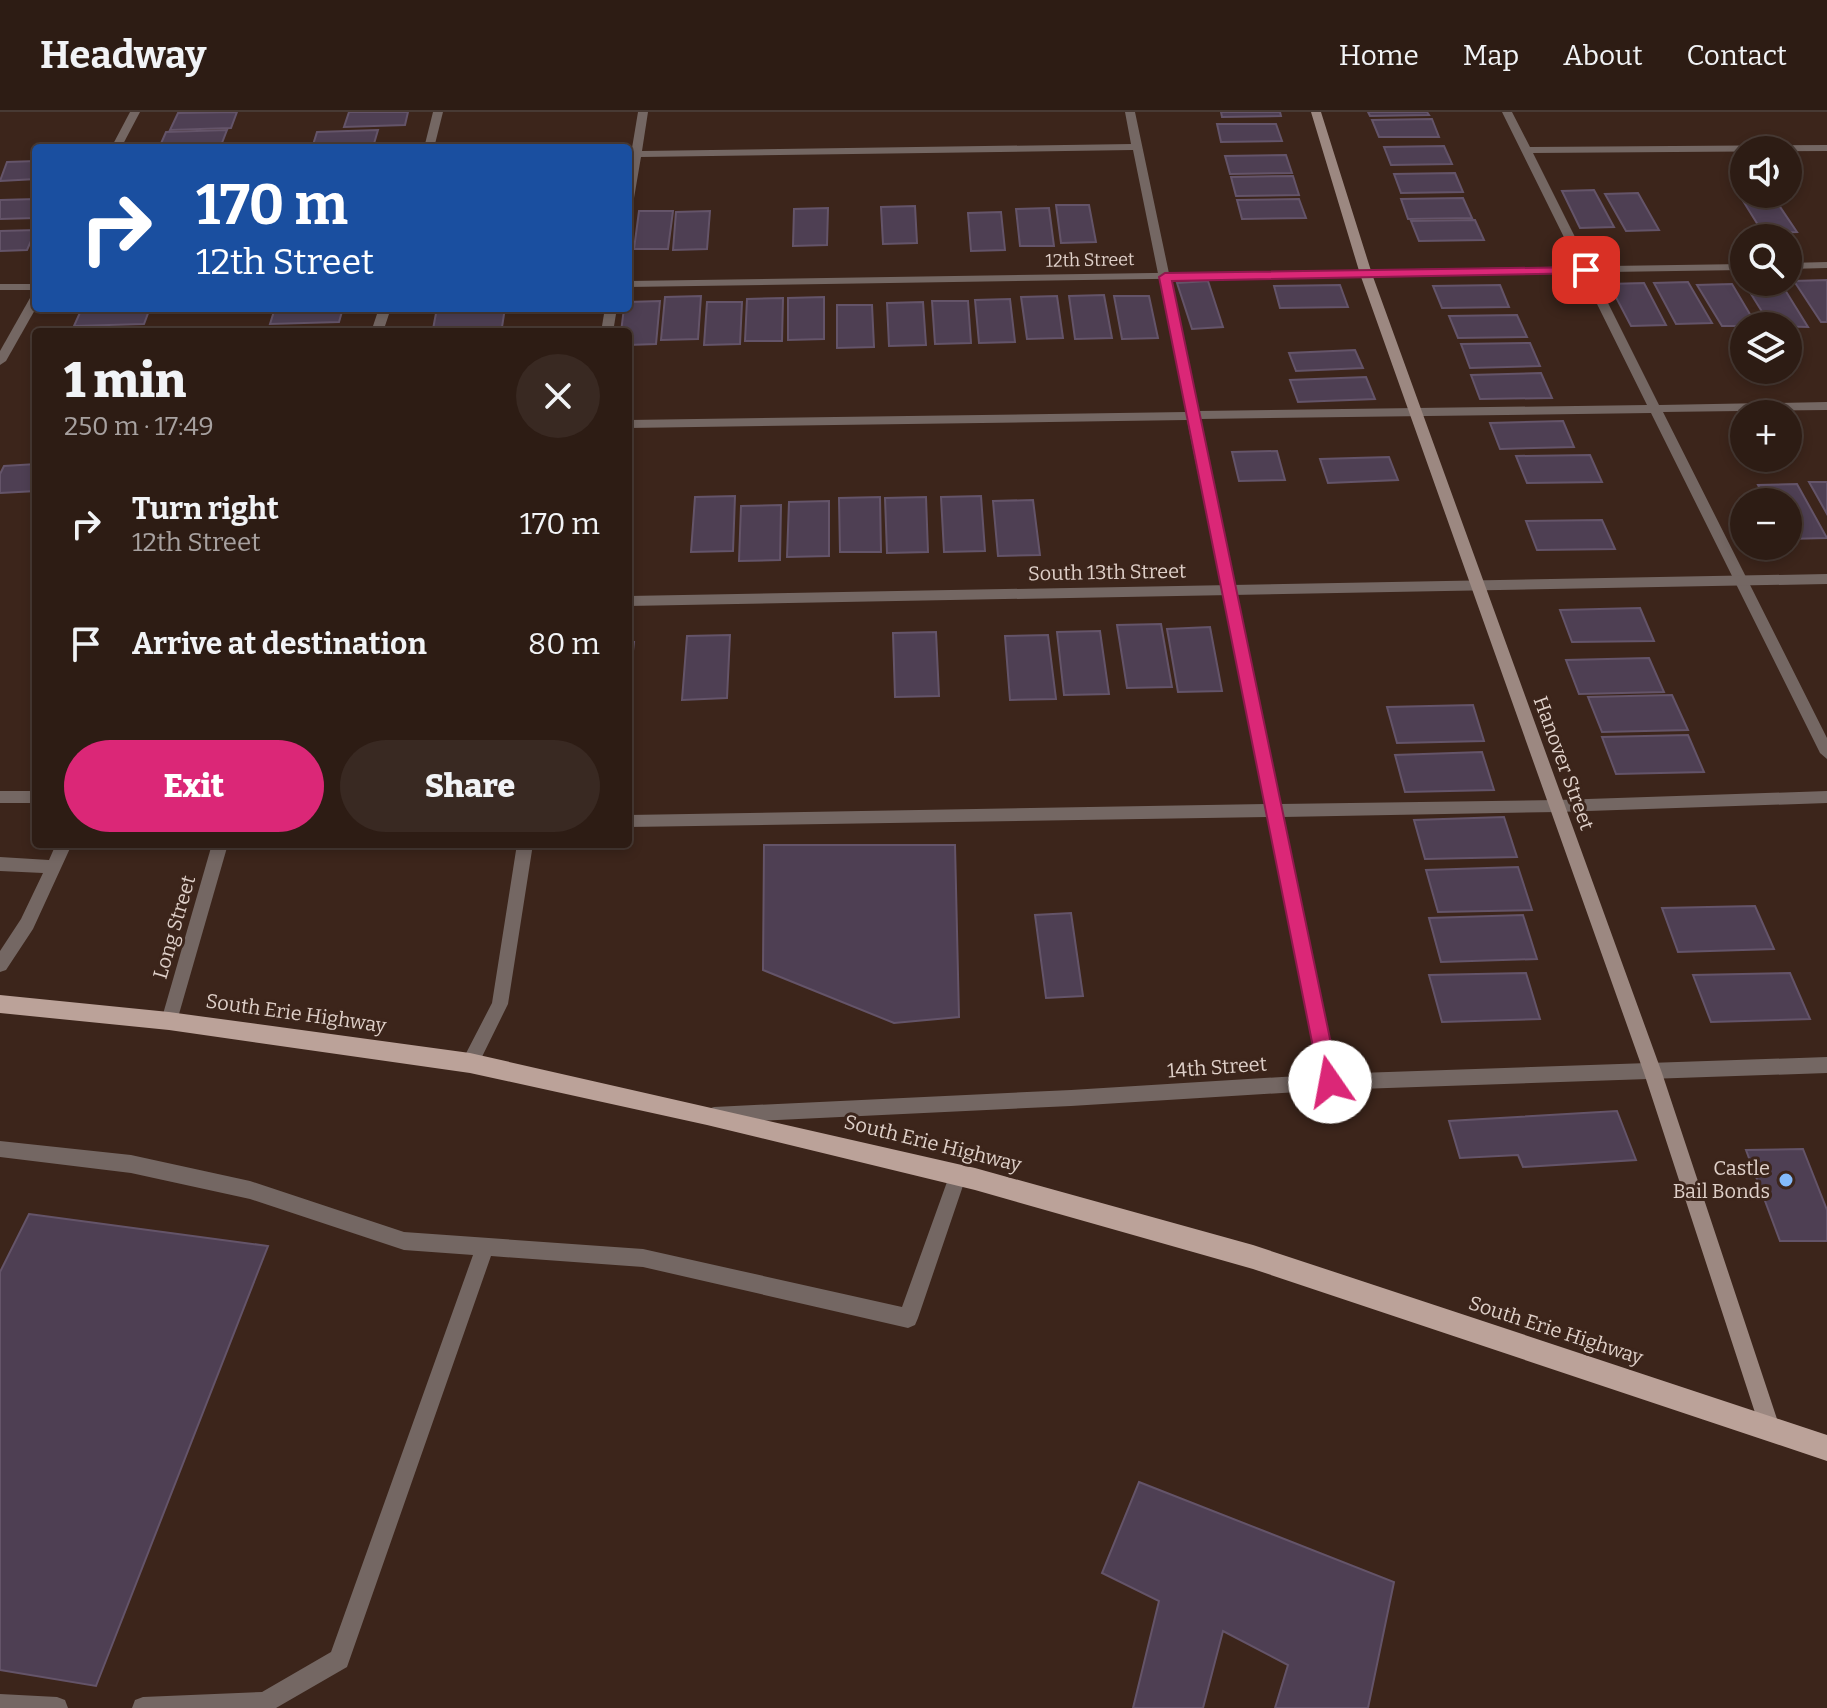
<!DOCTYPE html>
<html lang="en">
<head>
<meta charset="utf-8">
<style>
	body { margin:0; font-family:Bitter,serif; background:#392922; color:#f1f3f6; height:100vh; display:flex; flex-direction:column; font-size:30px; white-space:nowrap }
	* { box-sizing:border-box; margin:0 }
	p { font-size:26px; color:#a7a1a0 }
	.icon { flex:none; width:44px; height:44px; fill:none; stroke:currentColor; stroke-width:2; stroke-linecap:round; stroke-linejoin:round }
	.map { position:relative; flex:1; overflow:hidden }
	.side { position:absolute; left:32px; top:216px; width:600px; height:520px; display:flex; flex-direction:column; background:#2d1c14; border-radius:8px; box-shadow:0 4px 12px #0003,0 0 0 2px #483a34 }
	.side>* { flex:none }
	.top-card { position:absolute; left:32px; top:32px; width:600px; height:168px; border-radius:8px; box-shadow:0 4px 12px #0003,0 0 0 2px #483a34; background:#1a4fa0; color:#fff; overflow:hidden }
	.controls { position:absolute; left:1730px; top:24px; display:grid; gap:16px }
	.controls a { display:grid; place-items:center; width:72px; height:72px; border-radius:50%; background:#2d1c14; box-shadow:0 4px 12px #0003,0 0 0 2px #483a34; font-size:40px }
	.pin { position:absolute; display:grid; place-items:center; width:68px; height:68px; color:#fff; margin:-34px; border-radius:16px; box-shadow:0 4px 12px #0006 }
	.me { position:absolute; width:88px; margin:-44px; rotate:348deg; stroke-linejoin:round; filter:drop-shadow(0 0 6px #0008) }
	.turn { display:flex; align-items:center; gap:28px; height:168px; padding:0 32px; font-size:36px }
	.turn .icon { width:104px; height:104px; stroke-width:2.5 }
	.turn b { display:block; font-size:56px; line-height:68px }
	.round { display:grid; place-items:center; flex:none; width:84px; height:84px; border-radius:42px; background:#392922 }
	.head { display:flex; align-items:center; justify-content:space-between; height:136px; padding:0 32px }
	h1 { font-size:48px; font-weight:800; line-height:60px }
	.primary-button { display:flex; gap:16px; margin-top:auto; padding:16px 32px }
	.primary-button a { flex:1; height:92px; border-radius:48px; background:#db2777; color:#fff; font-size:32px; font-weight:800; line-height:92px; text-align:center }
	.primary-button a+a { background:#392922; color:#f1f3f6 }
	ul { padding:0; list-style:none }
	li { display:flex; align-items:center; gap:24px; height:120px; padding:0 32px }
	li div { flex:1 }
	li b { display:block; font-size:30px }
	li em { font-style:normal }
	header { display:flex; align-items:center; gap:48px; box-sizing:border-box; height:112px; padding:0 40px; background:#2d1c14; border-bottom:2px solid #483a34 }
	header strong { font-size:38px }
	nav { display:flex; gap:44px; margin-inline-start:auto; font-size:28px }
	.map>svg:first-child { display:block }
	.building { fill:#4e3f53; stroke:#645469; stroke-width:2 }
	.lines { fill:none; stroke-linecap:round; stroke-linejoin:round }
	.lane { fill:#746763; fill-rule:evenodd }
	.street { fill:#746763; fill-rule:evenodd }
	.secondary { fill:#9c8881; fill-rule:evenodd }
	.primary { fill:#bba299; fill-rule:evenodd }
	.route { fill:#db2777; stroke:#8e194d; stroke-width:2 }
	.poi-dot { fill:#84bbfb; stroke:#3c251b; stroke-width:3 }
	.labels { text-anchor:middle; stroke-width:6; stroke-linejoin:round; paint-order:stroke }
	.far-street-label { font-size:18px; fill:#dfd0c9; stroke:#3c251b }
	.street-label { font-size:20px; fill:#dfd0c9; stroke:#3c251b }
	.poi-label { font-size:20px; fill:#dfd0c9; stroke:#3c251b; text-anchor:end }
</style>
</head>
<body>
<header>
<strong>Headway</strong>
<nav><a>Home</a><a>Map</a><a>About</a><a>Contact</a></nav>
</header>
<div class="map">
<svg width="1827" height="1596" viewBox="0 0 1827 1596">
	<rect width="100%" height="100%" fill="#3c251b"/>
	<g class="building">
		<polygon points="237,0 231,16 170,18 178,1"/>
		<polygon points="349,0 408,0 405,13 344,15"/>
		<polygon points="1221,0 1280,0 1281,4 1222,5"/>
		<polygon points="1368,0 1427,0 1429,3 1370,4"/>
		<polygon points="1432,7 1439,25 1379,25 1372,8"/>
		<polygon points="1217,12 1276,12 1282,29 1221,30"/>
		<polygon points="227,18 220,36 159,36 166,20"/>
		<polygon points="378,18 373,35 312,36 317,20"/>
		<polygon points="1444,34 1452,52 1391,53 1384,35"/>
		<polygon points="1286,43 1292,61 1230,62 1225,44"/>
		<polygon points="36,49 36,67 0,69 7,50"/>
		<polygon points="1455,61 1463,80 1401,81 1394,62"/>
		<polygon points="1293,64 1299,83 1236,84 1231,65"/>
		<polygon points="1594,78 1614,115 1580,116 1562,79"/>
		<polygon points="1638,81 1659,118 1626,119 1605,82"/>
		<polygon points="1772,83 1797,120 1763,121 1740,84"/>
		<polygon points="1463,86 1472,106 1408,107 1401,87"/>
		<polygon points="36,87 36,106 0,107 0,88"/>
		<polygon points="1299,87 1306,106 1242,107 1237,88"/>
		<polygon points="1056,93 1089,93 1096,130 1061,131"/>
		<polygon points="915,94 917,131 883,132 881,95"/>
		<polygon points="828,96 827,133 793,134 794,97"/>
		<polygon points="1049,96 1054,134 1020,134 1016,97"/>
		<polygon points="639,99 673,99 668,137 634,137"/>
		<polygon points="710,99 707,137 673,138 676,100"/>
		<polygon points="1001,100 1005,138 971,139 968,101"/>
		<polygon points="1475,108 1484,128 1419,129 1411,109"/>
		<polygon points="36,118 27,138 0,139 0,119"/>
		<polygon points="1827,168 1827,210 1821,210 1794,169"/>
		<polygon points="1208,169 1223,215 1192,217 1177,171"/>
		<polygon points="1688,170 1712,211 1676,212 1654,171"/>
		<polygon points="1644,171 1666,213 1631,214 1609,172"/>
		<polygon points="1732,172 1757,214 1722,214 1697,173"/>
		<polygon points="1340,173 1348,195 1280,196 1274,174"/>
		<polygon points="1500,173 1509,195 1442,196 1433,174"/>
		<polygon points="1782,173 1808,215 1771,214 1746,174"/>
		<polygon points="1104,183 1112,226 1075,227 1069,184"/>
		<polygon points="701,184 698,227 661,228 665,185"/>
		<polygon points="1057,184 1063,226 1027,227 1021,185"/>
		<polygon points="1114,184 1149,184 1158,226 1122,227"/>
		<polygon points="824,185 824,227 788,228 788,186"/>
		<polygon points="783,186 782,229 745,229 747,187"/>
		<polygon points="1010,187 1015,230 979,231 975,188"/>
		<polygon points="660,189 656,232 628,233 628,220 621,220 624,196 628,196 628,190"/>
		<polygon points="932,189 968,189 971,231 935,232"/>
		<polygon points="707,190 742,190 740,232 704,233"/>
		<polygon points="923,190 926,233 889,234 887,191"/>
		<polygon points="837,193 872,193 874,235 837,236"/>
		<polygon points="82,196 150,196 144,212 74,214"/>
		<polygon points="275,196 343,196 339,210 270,212"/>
		<polygon points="437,196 505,196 502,215 433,217"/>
		<polygon points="1517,203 1527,225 1458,226 1449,204"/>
		<polygon points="1530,231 1540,254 1470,256 1461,232"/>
		<polygon points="1355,238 1363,256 1296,259 1289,241"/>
		<polygon points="1541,261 1552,286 1480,287 1471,263"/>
		<polygon points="1366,265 1375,287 1298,290 1290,268"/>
		<polygon points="1563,309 1574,335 1500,337 1490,311"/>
		<polygon points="1277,339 1285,368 1239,369 1232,340"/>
		<polygon points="1590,343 1602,370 1527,371 1516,344"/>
		<polygon points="1389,345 1398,368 1328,371 1320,347"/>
		<polygon points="36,352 36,379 0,381 0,362 4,354"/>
		<polygon points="1809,370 1827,370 1827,402"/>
		<polygon points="1797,372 1827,426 1788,427 1788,390 1767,390 1758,373"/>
		<polygon points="735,384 733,439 691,440 695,385"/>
		<polygon points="981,384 985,439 944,440 941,385"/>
		<polygon points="880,385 881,440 840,440 839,386"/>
		<polygon points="926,385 928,440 887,441 885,386"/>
		<polygon points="1033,388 1040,443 998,444 993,389"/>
		<polygon points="829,389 829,444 787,445 789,390"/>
		<polygon points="781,393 780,448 739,449 741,394"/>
		<polygon points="1602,408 1615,437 1537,438 1526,409"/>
		<polygon points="1640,496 1654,529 1572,530 1560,498"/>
		<polygon points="1161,512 1172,575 1127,576 1117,513"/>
		<polygon points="1210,515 1222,579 1178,580 1167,517"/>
		<polygon points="1100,519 1109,582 1064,583 1057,520"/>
		<polygon points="936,520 939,584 895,585 893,521"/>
		<polygon points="730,523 727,586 682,588 687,524"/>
		<polygon points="1048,523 1056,587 1010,588 1005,524"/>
		<polygon points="628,530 634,530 628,584"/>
		<polygon points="1649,546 1664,580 1579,582 1566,548"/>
		<polygon points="1672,583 1688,618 1602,620 1588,585"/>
		<polygon points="1473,593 1484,629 1397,631 1387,595"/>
		<polygon points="1688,623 1704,660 1616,662 1602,625"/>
		<polygon points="1482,640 1494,678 1405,680 1395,643"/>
		<polygon points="1504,705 1517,745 1425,747 1414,708"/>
		<polygon points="764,733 955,733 959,905 894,911 763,858"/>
		<polygon points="1518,755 1532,798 1438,800 1426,758"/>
		<polygon points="1755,794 1774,837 1678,840 1662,796"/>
		<polygon points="1071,801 1083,884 1046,886 1035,803"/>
		<polygon points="1523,803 1537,847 1441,850 1429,806"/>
		<polygon points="1526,861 1540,907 1442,910 1429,863"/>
		<polygon points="1790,861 1810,907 1711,910 1693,863"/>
		<polygon points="1617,999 1636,1048 1523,1055 1518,1043 1460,1046 1449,1009"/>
		<polygon points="1803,1037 1827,1098 1827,1129 1780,1129 1746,1038"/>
		<polygon points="29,1102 268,1134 96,1574 0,1558 0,1160"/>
		<polygon points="1139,1370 1394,1470 1368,1596 1275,1596 1288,1553 1223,1519 1203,1596 1133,1596 1159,1489 1102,1461"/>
	</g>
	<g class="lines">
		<g class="lane">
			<polygon points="638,0 648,0 642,39 1131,32 1125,0 1135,0 1198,299 1647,293 1502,0 1512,0 1530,35 1827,33 1827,39 1533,41 1659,293 1827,290 1827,298 1663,300 1827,626 1827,647 1820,641 1651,301 1200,307 1280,692 1558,688 1827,679 1827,691 1558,700 1283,705 1339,970 1336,976 1330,978 1324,976 1321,970 1268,705 628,715 628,703 1265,692 1187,308 628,316 628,308 1186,300 1133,38 641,45 633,92 628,95 628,60"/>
			<polygon points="605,196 617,196 613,220 601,220"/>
			<rect x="0" y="679" width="36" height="12"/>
			<polygon points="56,732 72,732 33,817 6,858 0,860 0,839 21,807 43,761 0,759 0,745 49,748"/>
			<polygon points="517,732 533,732 508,892 476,957 470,959 464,957 461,951 492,891"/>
			<polygon points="0,1029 131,1043 250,1069 404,1120 643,1137 902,1195 952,1056 958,1053 964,1056 967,1062 918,1206 915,1213 908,1216 643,1155 491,1144 347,1555 276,1596 132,1596 135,1588 143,1585 262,1580 331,1540 473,1143 404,1138 250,1087 131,1061 0,1045"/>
			<polygon points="0,1582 57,1585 65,1588 68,1596 0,1596"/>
		</g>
		<g class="street">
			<polygon points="130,0 140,0 121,36 111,36"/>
			<polygon points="433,0 443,0 434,36 424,36"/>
			<polygon points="1827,150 1827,156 1788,157 1788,151"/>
			<polygon points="1744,152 1744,158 628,175 628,169"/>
			<rect x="0" y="172" width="36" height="6"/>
			<polygon points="36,183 36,196 6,249 0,253 0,239 30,186"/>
			<polygon points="379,196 391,196 383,220 371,220"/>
			<polygon points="1827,462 1827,472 628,494 628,484"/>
			<polygon points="212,732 228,732 177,909 175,914 169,917 163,914 161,909"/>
			<polygon points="1827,945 1827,961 1330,978 1071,994 714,1011 708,1009 705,1003 708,997 714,995 1071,978 1330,962"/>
		</g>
		<polygon class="secondary" points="1311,0 1321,0 1372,162 1662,961 1780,1316 1777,1323 1770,1326 1763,1323 1760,1316 1644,961 1360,162"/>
		<polygon class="primary" points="0,883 169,900 470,941 975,1056 1253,1133 1827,1323 1827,1349 1253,1157 975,1078 707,1013 470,961 169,918 0,901"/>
	</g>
	<polygon class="route" points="1586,155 1592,158 1590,161 1172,169 1339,970 1337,977 1330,979 1323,977 1320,970 1159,165 1165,161"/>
	<circle class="poi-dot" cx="1786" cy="1068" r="8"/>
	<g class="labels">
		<g class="far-street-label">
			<text transform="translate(1090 148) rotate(-1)" y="6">12th Street</text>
		</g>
		<g class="street-label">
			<text transform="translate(1107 460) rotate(-1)" y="7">South 13th Street</text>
			<text transform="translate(1564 651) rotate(70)" y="7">Hanover Street</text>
			<text transform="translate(174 815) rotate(-74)" y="7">Long Street</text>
			<text transform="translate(296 901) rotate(8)" y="7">South Erie Highway</text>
			<text transform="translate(1217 955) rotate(-4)" y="7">14th Street</text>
			<text transform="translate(933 1031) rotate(14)" y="7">South Erie Highway</text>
			<text transform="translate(1556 1218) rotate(18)" y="7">South Erie Highway</text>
		</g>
		<g class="poi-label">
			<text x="1770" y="1063">Castle<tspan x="1770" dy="23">Bail Bonds</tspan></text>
		</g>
	</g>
</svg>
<div class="controls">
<a><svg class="icon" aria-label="sound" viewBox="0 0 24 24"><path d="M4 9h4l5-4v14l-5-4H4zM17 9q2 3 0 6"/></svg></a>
<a><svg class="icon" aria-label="search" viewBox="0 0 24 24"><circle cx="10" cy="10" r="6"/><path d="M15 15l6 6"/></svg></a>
<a><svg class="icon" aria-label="layers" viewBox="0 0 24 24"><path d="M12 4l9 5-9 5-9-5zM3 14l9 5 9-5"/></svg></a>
<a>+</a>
<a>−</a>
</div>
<div class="pin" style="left:1586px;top:158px;background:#d93025"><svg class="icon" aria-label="arrive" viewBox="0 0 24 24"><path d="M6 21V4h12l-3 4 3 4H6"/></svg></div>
<svg class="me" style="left:1330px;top:970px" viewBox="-20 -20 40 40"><circle r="19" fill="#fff"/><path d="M0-13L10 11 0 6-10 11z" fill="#db2777"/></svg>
<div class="top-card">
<div class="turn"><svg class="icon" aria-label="right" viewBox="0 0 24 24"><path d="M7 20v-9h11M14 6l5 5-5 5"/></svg><div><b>170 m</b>12th Street</div></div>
</div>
<section class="side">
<div class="head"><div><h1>1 min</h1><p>250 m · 17:49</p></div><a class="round"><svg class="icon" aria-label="close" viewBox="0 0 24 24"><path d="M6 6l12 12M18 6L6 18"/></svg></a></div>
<ul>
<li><svg class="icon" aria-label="right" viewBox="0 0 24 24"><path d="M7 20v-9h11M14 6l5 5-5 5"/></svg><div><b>Turn right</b><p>12th Street</p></div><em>170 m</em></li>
<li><svg class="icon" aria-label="arrive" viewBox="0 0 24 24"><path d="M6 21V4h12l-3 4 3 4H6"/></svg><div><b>Arrive at destination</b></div><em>80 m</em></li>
</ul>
<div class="primary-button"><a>Exit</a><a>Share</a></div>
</section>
</div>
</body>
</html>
